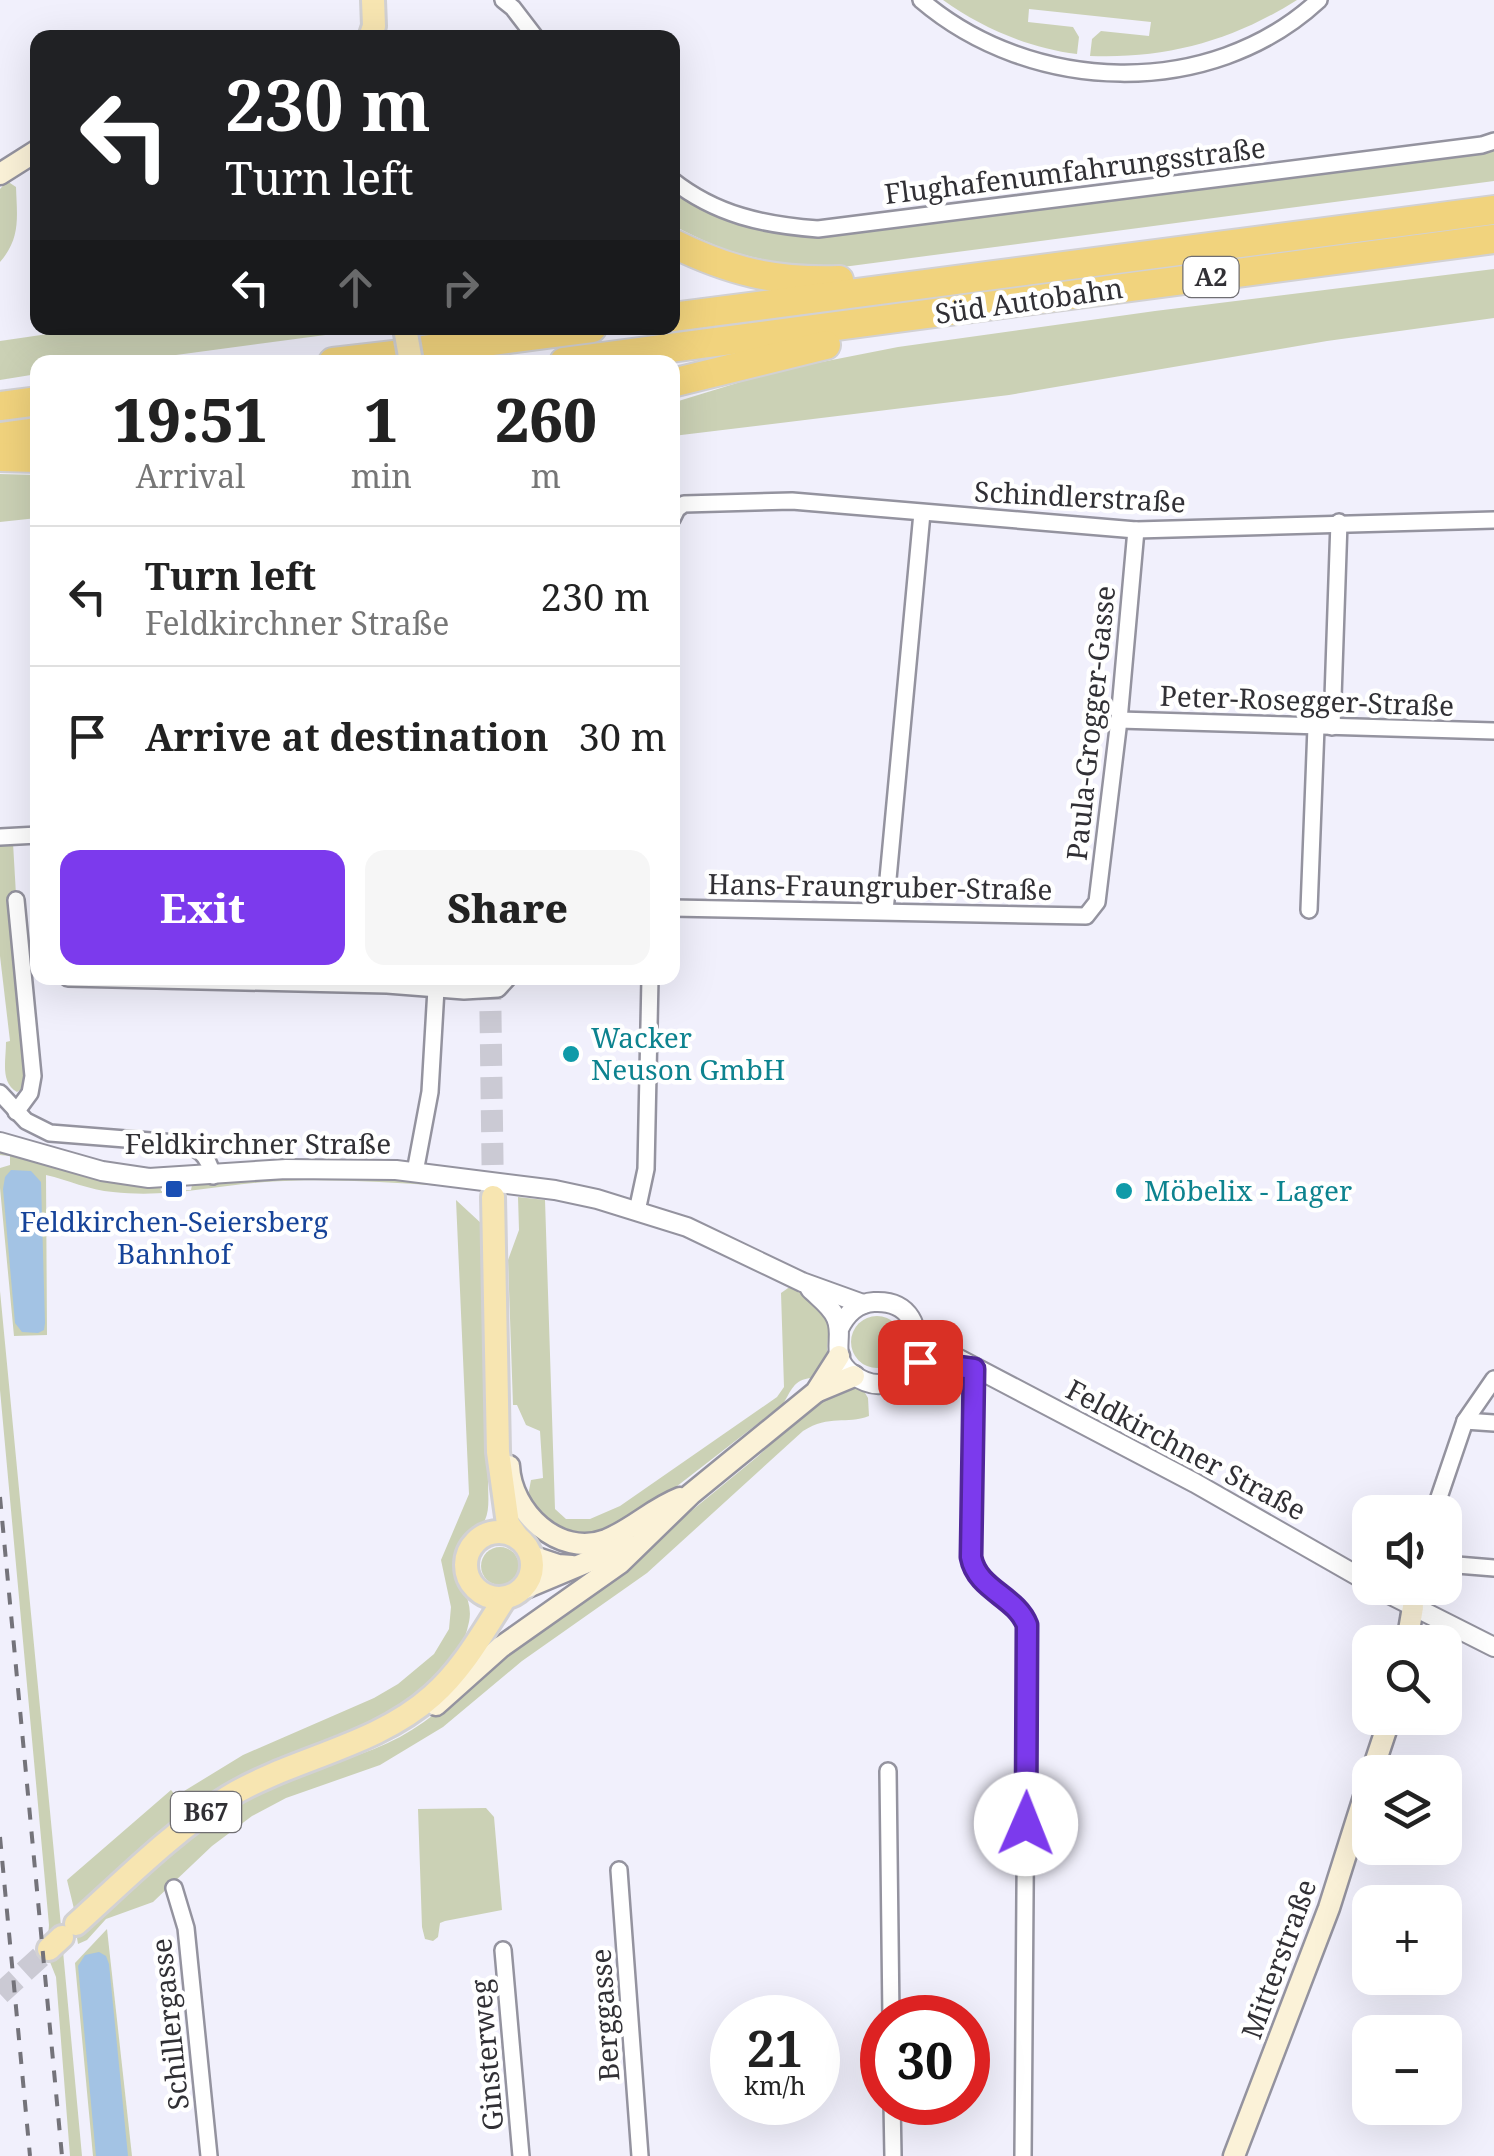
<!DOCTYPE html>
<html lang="en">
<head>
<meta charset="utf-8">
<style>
	body { margin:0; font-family:"Noto Serif",serif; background:#f6f6f6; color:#222; height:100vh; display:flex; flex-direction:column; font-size:38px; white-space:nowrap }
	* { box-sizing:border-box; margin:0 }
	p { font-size:32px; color:#767676 }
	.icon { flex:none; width:55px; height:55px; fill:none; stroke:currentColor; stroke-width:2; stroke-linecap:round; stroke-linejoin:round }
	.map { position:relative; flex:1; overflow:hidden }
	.drawer { position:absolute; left:30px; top:355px; width:650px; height:630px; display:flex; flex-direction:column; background:#fff; border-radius:20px; box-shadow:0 10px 40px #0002 }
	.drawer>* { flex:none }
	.top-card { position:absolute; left:30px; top:30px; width:650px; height:305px; border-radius:20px; box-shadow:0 10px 40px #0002; background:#202124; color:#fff; overflow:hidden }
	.controls { position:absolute; left:1352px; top:1495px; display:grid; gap:20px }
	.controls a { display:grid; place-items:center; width:110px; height:110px; border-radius:20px; background:#fff; box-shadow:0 10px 40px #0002; font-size:50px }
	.speed { position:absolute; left:710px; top:1995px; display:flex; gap:20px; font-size:50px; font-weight:700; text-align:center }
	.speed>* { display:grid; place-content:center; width:130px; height:130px; border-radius:50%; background:#fff; box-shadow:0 10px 40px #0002; line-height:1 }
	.speed small { font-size:25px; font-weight:400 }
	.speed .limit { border:15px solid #d22; background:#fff; color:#111 }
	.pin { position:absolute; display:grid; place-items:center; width:85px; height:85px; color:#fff; margin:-42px; border-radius:20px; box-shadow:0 5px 15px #0006 }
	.me { position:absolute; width:110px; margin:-55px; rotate:1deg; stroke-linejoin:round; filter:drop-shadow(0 0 8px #0008) }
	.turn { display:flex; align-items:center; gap:35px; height:210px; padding:0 30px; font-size:45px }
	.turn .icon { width:130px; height:130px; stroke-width:2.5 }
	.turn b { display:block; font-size:70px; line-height:85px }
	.lanes { display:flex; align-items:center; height:95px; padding:0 30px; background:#0003; justify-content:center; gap:50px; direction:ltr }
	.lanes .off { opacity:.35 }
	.eta { display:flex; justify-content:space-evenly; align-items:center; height:170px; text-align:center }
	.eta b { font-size:60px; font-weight:800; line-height:70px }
	.primary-button { display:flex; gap:20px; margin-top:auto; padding:20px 30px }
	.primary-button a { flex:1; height:115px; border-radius:20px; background:#7c3aed; color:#fff; font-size:40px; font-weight:800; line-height:115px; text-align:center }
	.primary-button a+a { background:#f6f6f6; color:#222 }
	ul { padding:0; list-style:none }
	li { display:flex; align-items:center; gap:30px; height:140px; padding:0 30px; border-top:2px solid #e0e0e0 }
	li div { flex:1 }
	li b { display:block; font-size:38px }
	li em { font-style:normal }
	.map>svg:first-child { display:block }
	.green { fill:#cbd1b5 }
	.water { fill:#a3c3e4 }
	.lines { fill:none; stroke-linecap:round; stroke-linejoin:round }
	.primary-tunnel { stroke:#cbcad4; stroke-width:22; stroke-dasharray:22 11; stroke-linecap:butt }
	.minor-casing { stroke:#94939f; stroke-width:20 }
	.tertiary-casing { stroke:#94939f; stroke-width:22 }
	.secondary-casing { stroke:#94939f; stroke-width:25 }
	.primary-casing { stroke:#d2d1d3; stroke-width:28 }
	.motorway-casing { stroke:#d2d1d3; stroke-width:32 }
	.minor { stroke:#fff; stroke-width:15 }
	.tertiary { stroke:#fff; stroke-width:18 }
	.secondary { stroke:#fbf2d8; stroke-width:20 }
	.primary { stroke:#f7e5b1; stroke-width:22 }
	.motorway { stroke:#f1d37d; stroke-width:28 }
	.rail { stroke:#74737a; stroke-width:4; stroke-dasharray:12 12; stroke-linecap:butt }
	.primary-bridge-casing { stroke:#d2d1d3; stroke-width:28; stroke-linecap:butt }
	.primary-bridge { stroke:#f7e5b1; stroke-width:22 }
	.route-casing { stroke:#51269a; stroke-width:25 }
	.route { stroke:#7c3aed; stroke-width:18 }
	.culture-dot { fill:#0f9aa8; stroke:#fff; stroke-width:4 }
	.transit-dot { fill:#1a4fb4; stroke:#fff; stroke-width:4 }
	.labels { text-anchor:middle; stroke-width:9; stroke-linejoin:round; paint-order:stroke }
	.shield { fill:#fff; stroke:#6f6e72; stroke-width:2.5 }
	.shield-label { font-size:25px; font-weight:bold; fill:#313035 }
	.street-label { font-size:28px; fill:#313035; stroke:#fff }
	.culture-label { font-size:28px; fill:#0d838f; stroke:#fff; text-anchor:start }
	.transit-label { font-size:28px; fill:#164399; stroke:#fff }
</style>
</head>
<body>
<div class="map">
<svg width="1494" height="2156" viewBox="0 0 1494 2156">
	<rect width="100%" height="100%" fill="#f1f0fc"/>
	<g class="green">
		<path d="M943,0H1297C1232,41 1166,59 1090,56L1092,39L1101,31L1149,36L1151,22L1029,9L1028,22L1073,27L1079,37L1077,54C1029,48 982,28 943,0Z"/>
		<path d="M1494,150V181L843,267C776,265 732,258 673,225L672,190C710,219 750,228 797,236Z"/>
		<path d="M7,181L16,187C17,217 21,238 0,262V189Z"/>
		<polygon points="1494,269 1494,318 1327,341 1009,395 673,436 672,403 776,371 898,347 1155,311"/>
		<polygon points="89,328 378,328 124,362 38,362 37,374 0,380 0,341"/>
		<polygon points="0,474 37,475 37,518 0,522"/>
		<path d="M0,842L13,843L27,1085L17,1092C0,1082 6,1061 6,1042L10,1041L0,956Z"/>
		<path d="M0,1150L160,1185L161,1191L191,1190L192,1185L305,1176L412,1178L442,1186C383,1182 324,1178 265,1182C212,1186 167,1198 113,1192C89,1190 68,1180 46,1175L47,1335L14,1336L0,1188V1168L10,1165V1156L0,1155Z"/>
		<path d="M518,1197L545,1200L555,1509L566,1519H590L620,1506L777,1397L784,1387L781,1293L791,1286C807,1294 817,1305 829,1319L827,1354L812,1378C793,1379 791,1392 783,1404L663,1497L600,1536L560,1533L527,1501L531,1480L543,1478L540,1431L526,1425L517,1405H513L508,1260L519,1230Z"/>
		<path d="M456,1200L483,1225L488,1482C488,1494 490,1509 485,1520C477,1537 459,1541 458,1564C457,1585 474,1599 469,1622C448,1723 299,1738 226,1786C208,1798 191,1815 174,1830C141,1857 108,1885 75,1913L67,1880L171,1790L176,1796L243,1755L374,1698L398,1684L434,1654L449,1629L451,1607L441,1560L469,1494Z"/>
		<polygon points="0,1291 61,1926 48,1937 49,1925 0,1390"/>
		<circle cx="877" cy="1342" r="26"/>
		<path d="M845,1384L861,1386L868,1398L869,1416C846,1425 830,1414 803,1431L647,1573L522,1661L443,1727L380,1765L286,1798L252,1816L212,1846L153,1902L106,1919L87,1940L78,1944L77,1938C127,1893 174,1841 232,1804C275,1776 327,1768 374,1749C410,1735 440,1712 467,1685L640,1553L757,1457L818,1401Z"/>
		<circle cx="500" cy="1566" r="19"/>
		<polygon points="486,1808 494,1817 502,1910 445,1921 440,1923 438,1937 433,1941 425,1939 422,1927 418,1809"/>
		<polygon points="107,1929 132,2156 93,2156 75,1963"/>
		<polygon points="63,1951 82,2156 70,2156 56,1977 50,1962"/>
	</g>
	<g class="water">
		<polygon points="11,1170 31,1171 41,1182 45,1323 44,1330 38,1333 22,1332 15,1323 3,1189 5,1177"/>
		<polygon points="99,1952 106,1956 109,1964 128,2156 96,2156 78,1966 85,1955"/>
	</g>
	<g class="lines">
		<g class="primary-tunnel">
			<polyline points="490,978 493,1197"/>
			<polyline points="0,1994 49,1949"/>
		</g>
		<g class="minor-casing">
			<g id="minor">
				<polyline points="503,0 513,8 536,38"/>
				<path d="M921,0C1031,94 1210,101 1319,0"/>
				<path d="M672,180C716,215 764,225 818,229L1482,145L1494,141"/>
				<polyline points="672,519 677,509 684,504 792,501 1136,530 1494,520"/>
				<polyline points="1119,720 1494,731"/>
				<polyline points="1332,727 1339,522"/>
				<polyline points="0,837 38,835"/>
				<polyline points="672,908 1086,916 1097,902 1119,720 1136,530"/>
				<polyline points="1309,910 1316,727"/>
				<polyline points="885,911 922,513"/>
				<polyline points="68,978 387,985 464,991 498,989 508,978"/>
				<path d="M0,1093L26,1121L50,1133L176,1143C199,1147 207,1153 213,1176"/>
				<polyline points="16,1112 30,1093 33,1076 16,900"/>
				<polyline points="415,1172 430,1092 436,989"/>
				<polyline points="637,1211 646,1169 650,978"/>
				<path d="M974,1369L972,1563C981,1594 1025,1600 1027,1634L1023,2156"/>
				<polyline points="1465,1421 1494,1423"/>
				<polyline points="1434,1512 1465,1421 1494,1379"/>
				<polyline points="1445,1564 1494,1568"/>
				<polyline points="1413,1607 1416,1588"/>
				<polyline points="888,1771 891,2018"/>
				<polyline points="619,1870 640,2156"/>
				<polyline points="174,1888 186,1928 209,2156"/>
				<polyline points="503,1950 521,2156"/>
				<polyline points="892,2102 893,2156"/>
			</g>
		</g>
		<g class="tertiary-casing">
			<g id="tertiary">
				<polyline points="0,1142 102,1171 149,1178 286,1169 396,1170 555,1190 597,1199 687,1227 802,1282 863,1304"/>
				<path d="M810,1289C819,1298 831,1306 836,1318C845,1338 828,1356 852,1374C913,1419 948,1298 874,1302C857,1303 846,1314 839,1329"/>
				<polyline points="917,1337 1195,1483 1370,1583"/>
				<polyline points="1377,1588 1494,1647"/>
			</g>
		</g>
		<g class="secondary-casing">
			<g id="secondary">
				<polyline points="0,174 38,150"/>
				<polyline points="818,1391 854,1376"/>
				<path d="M509,1466C511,1511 558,1558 606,1540C633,1529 652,1509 680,1498"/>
				<polyline points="531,1556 558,1565 572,1566"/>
				<polyline points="523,1589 628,1545"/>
				<polyline points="1407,1642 1413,1607"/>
				<polyline points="436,1705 501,1647 620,1563 691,1494 816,1392 839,1356"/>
				<polyline points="1372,1772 1390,1718"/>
				<polyline points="1234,2156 1329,1908 1370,1778"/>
			</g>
		</g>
		<g class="primary-casing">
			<g id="primary">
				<polyline points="370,38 374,26 373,0"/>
				<polyline points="493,1197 498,1452 508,1524 518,1538"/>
				<circle cx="499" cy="1565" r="33"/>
				<path d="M76,1924C124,1881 173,1831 228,1797C292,1758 375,1747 432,1696C463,1669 483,1632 505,1598"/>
				<polyline points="49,1949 62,1937"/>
			</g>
		</g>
		<g class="motorway-casing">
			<g id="motorway">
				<path d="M672,243C731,272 774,282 839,280"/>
				<polyline points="672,317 1494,210"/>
				<polyline points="424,350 592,328"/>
				<polyline points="333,362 394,355"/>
				<polyline points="564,362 1494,239"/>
				<polyline points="672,383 826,345"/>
				<polyline points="0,406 38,401"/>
				<polyline points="0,437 38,432"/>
				<polyline points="0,457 38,458"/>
			</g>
		</g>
		<use href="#minor" class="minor"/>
		<use href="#tertiary" class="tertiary"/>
		<use href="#secondary" class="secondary"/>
		<use href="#primary" class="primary"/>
		<use href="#motorway" class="motorway"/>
		<g class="rail">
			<polyline points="0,1497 62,2156"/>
			<polyline points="0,1837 30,2156"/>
		</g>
		<g class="primary-bridge-casing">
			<polyline id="primary-bridge" points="405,328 411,362"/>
		</g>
		<use href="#primary-bridge" class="primary-bridge"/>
	</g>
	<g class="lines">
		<g class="route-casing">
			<path id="route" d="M920,1362L974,1369L971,1557C977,1590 1016,1596 1027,1625L1026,1824"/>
		</g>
		<use href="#route" class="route"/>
	</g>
	<g class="culture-dot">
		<circle cx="571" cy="1054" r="10"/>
		<circle cx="1124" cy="1191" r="10"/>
	</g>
	<rect class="transit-dot" x="164" y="1179" width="20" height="20" rx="5"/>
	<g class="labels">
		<g class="shield">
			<rect x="1183.5" y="257" width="55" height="40" rx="8"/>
			<rect x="171" y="1792" width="70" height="40" rx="8"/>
		</g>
		<g class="shield-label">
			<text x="1211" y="286">A2</text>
			<text x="206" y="1821">B67</text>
		</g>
		<g class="street-label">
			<text transform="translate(1075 171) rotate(-7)" y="10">Flughafenumfahrungsstraße</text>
			<text transform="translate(1029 301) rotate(-8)" y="10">Süd Autobahn</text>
			<text transform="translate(1080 497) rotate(3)" y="10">Schindlerstraße</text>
			<text transform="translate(1307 701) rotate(2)" y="10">Peter-Rosegger-Straße</text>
			<text transform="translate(1091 723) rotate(-84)" y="10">Paula-Grogger-Gasse</text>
			<text transform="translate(880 887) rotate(1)" y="10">Hans-Fraungruber-Straße</text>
			<text x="258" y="1154">Feldkirchner Straße</text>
			<text transform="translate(1186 1450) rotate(28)" y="10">Feldkirchner Straße</text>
			<text transform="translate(1279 1959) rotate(-70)" y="10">Mitterstraße</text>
			<text transform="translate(605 2015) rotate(-94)" y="10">Berggasse</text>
			<text transform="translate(170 2024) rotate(-96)" y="10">Schillergasse</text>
			<text transform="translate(487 2055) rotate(-95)" y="10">Ginsterweg</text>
		</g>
		<g class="culture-label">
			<text x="591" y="1048">Wacker<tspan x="591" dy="32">Neuson GmbH</tspan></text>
			<text x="1144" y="1201">Möbelix - Lager</text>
		</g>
		<g class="transit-label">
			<text x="174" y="1232">Feldkirchen-Seiersberg<tspan x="174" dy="32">Bahnhof</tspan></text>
		</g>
	</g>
</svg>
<div class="controls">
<a><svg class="icon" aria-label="sound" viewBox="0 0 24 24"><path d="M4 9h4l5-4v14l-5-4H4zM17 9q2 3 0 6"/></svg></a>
<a><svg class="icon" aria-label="search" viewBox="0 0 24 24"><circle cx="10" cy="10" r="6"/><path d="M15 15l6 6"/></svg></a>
<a><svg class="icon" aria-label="layers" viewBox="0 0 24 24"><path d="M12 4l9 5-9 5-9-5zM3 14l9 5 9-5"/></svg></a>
<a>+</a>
<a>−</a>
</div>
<div class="speed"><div>21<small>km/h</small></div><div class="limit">30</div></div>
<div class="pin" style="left:920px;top:1362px;background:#d93025"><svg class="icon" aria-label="arrive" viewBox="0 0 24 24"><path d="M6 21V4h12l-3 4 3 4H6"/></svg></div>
<svg class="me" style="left:1026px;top:1824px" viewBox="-20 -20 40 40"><circle r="19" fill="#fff"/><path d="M0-13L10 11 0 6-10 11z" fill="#7c3aed"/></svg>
<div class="top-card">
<div class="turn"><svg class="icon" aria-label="left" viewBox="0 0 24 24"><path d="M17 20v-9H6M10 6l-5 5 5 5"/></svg><div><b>230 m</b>Turn left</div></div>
<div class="lanes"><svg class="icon" aria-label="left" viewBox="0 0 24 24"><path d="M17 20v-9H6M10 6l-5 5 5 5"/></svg><svg class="icon off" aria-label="ahead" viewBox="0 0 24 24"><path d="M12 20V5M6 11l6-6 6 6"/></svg><svg class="icon off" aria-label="right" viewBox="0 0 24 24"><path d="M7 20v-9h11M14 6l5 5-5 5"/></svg></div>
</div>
<section class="drawer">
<div class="eta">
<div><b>19:51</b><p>Arrival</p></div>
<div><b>1</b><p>min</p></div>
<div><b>260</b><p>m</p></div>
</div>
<ul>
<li><svg class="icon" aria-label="left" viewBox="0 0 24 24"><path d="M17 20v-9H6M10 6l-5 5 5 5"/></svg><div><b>Turn left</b><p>Feldkirchner Straße</p></div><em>230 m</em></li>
<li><svg class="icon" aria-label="arrive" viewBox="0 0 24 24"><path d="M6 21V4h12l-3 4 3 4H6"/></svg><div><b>Arrive at destination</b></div><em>30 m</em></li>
</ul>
<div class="primary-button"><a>Exit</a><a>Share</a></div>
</section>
</div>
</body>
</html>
